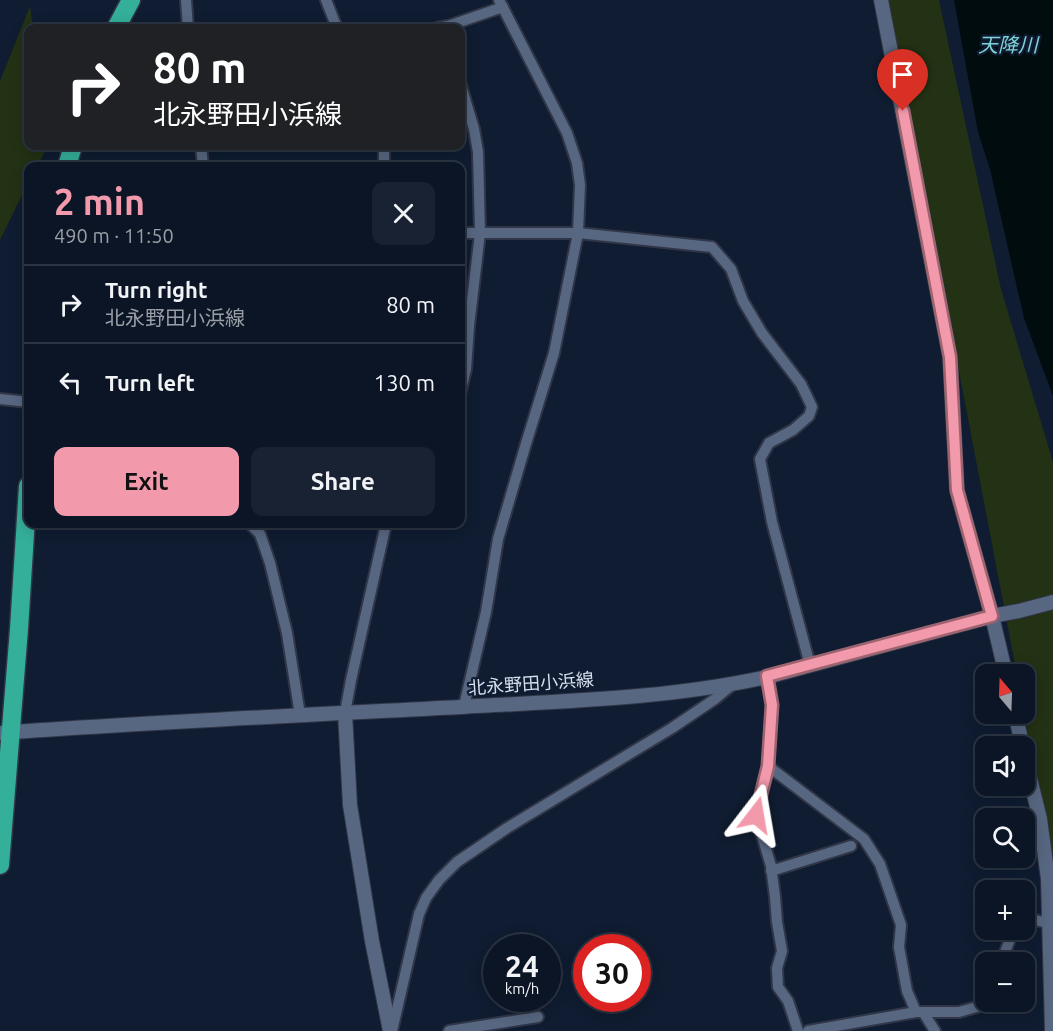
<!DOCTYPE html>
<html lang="en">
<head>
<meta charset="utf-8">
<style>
	body { margin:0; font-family:Ubuntu,"Noto Sans JP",sans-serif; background:#192232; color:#f1f3f6; height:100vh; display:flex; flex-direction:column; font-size:22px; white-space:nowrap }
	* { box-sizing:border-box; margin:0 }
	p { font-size:20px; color:#9a9fa7 }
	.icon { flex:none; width:33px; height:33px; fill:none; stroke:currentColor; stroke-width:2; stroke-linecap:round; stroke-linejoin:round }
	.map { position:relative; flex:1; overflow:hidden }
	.drawer { position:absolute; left:24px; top:162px; width:441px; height:366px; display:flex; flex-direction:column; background:#0b1525; border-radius:12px; box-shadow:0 3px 15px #0003,0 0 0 2px #2b3442 }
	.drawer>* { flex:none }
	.top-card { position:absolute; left:24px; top:24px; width:441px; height:126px; border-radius:12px; box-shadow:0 3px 15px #0003,0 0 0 2px #2b3442; background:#202124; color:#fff; overflow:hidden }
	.needle { width:39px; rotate:341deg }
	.buttons { position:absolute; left:975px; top:664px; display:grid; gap:12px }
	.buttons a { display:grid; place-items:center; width:60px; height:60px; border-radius:12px; background:#0b1525; box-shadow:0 3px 15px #0003,0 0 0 2px #2b3442; font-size:30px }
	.speed { position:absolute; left:483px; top:934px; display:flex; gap:12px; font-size:30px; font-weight:700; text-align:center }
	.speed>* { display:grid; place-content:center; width:78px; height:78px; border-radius:50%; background:#0b1525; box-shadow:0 3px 15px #0003,0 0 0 2px #2b3442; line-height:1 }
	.speed small { font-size:15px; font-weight:400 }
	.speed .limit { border:9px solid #d22; background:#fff; color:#111 }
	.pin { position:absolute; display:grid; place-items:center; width:51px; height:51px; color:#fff; margin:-62px -26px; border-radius:50% 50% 50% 0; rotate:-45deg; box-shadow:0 0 6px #0007 }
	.pin .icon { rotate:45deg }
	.me { position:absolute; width:66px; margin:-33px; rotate:14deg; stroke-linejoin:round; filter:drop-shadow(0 0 4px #0008) }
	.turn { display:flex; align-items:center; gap:21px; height:126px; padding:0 30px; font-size:27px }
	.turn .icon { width:78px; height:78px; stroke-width:2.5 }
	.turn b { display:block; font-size:42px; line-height:51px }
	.round { display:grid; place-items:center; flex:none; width:63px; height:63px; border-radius:12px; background:#192232 }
	.head { display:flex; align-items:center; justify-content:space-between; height:102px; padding:0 30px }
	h1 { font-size:36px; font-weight:700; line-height:45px; color:#f29aac }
	.button { display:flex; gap:12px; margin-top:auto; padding:12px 30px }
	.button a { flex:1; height:69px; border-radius:12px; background:#f29aac; color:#111; font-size:24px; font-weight:700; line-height:69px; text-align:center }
	.button a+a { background:#192232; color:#f1f3f6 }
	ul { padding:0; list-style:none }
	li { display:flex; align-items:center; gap:18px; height:78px; padding:0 30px; border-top:2px solid #2b3442 }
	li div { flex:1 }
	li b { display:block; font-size:22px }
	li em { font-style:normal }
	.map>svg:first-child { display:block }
	.green { fill:#233114 }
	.water { fill:#000c0e }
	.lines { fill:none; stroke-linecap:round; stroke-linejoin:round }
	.street-casing { stroke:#303647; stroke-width:14 }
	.secondary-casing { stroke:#303647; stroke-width:16 }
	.highway-casing { stroke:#303647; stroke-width:21 }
	.street { stroke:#576781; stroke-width:10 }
	.secondary { stroke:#576781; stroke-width:14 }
	.highway { stroke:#34af9a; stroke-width:18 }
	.route-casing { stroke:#9d6470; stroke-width:15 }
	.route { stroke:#f29aac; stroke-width:10 }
	.labels { text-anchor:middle; stroke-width:4.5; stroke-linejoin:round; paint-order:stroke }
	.street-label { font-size:18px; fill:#d6dfee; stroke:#0f1c31 }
	.water-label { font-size:20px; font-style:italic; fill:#7ed2d8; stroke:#0f1c31 }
</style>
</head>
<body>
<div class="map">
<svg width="1053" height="1031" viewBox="0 0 1053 1031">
	<rect width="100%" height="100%" fill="#0f1c31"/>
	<g class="green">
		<polygon points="888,0 939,0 1001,289 1053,462 1053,903 1038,783 1024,714 1024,675 1017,675"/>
		<polygon points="30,6 33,28 28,28 28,146 48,146 37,166 28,166 28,183 0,240 0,81"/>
	</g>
	<polygon class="water" points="954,0 1053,0 1053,396 1024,318 990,169 978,132"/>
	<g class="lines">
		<g class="street-casing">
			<g id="street">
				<polyline points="186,0 188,28"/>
				<polyline points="326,0 337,28"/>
				<polyline points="437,28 448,26 503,7"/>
				<polyline points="460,82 474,129 478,152 480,233 469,326 466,369 460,394"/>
				<polyline points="201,146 203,166"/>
				<polyline points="384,146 384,166"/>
				<polyline points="460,233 578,233 712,247 731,269 743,301 762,333 801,384 812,407 809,416 793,430 769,443 760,459 772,522 810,665"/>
				<polyline points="0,399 28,402"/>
				<polyline points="250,524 260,534 270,563 287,633 300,715"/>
				<polyline points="767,677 772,705 768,766 864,839 880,864 901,925 899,947 907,991 916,1012"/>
				<polyline points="464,706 486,612 498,539 525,447 554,353 578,233 580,185 577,163 567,133 499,0"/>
				<polyline points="345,713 351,680 386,524"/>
				<polyline points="768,766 756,815 771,866 775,897 777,922 782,951 777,968 778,987 788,1001 798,1031"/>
				<polyline points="771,871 851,846"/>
				<polyline points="1024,924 1031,919 1048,923"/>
				<polyline points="1001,963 1010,939 1016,930"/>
				<polyline points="923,1012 935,1031"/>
				<polyline points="392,1031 419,914 426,898 439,880 457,862 507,828 672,728 715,699 733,684"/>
				<polyline points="449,1031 538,1017"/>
				<polyline points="808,1031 916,1012 959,1012 980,1006 986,1000"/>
			</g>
		</g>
		<g class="secondary-casing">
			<g id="secondary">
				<polyline points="881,0 950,357 957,491 992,616 1006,675"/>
				<polyline points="345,713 350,805 372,941 390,1031"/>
				<polyline points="1015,714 1023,747"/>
				<path d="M0,733C154,722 307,715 461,707C563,701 667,699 767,677L992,616L1019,611L1053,602"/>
				<polyline points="1024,754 1040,819 1048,879 1052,1031"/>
			</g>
		</g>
		<g class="highway-casing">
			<g id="highway">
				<polyline points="116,28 131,0"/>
				<polyline points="67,166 73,146"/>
				<polyline points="0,865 19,629 28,486"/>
			</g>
		</g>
		<use href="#street" class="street"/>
		<use href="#secondary" class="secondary"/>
		<use href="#highway" class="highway"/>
	</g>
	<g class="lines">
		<g class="route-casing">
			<polyline id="route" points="756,815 768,766 772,705 767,676 992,616 957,490 950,357 903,111"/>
		</g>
		<use href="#route" class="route"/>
	</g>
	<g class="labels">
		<g class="street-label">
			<text transform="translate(531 684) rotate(-4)" y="6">北永野田小浜線</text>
		</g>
		<g class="water-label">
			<text x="1008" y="52">天降川</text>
		</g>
	</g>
</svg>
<div class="buttons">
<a><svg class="needle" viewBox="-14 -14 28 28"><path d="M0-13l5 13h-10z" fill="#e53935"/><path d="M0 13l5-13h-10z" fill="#9a9fa7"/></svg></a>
<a><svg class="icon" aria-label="sound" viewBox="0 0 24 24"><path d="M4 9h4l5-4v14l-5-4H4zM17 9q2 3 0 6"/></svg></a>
<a><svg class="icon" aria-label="search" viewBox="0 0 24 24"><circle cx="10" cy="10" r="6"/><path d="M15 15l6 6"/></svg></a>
<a>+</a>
<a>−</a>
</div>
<div class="speed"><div>24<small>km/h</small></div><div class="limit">30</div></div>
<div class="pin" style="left:903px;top:111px;background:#d93025"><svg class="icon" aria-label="arrive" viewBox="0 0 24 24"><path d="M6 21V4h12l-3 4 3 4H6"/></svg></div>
<svg class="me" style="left:756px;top:815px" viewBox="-20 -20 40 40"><path d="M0-17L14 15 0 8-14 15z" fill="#f29aac" stroke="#fff" stroke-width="4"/></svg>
<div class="top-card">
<div class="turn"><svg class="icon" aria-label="right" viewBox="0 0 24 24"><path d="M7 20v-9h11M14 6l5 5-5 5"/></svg><div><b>80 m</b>北永野田小浜線</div></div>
</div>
<section class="drawer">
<div class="head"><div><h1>2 min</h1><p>490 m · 11:50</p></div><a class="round"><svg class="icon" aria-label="close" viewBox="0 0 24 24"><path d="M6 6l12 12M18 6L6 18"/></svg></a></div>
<ul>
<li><svg class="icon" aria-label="right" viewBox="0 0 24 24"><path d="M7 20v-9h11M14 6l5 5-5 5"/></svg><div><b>Turn right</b><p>北永野田小浜線</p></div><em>80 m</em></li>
<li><svg class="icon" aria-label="left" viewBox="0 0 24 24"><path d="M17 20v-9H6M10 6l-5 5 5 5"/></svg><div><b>Turn left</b></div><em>130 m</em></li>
</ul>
<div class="button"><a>Exit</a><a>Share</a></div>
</section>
</div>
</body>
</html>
